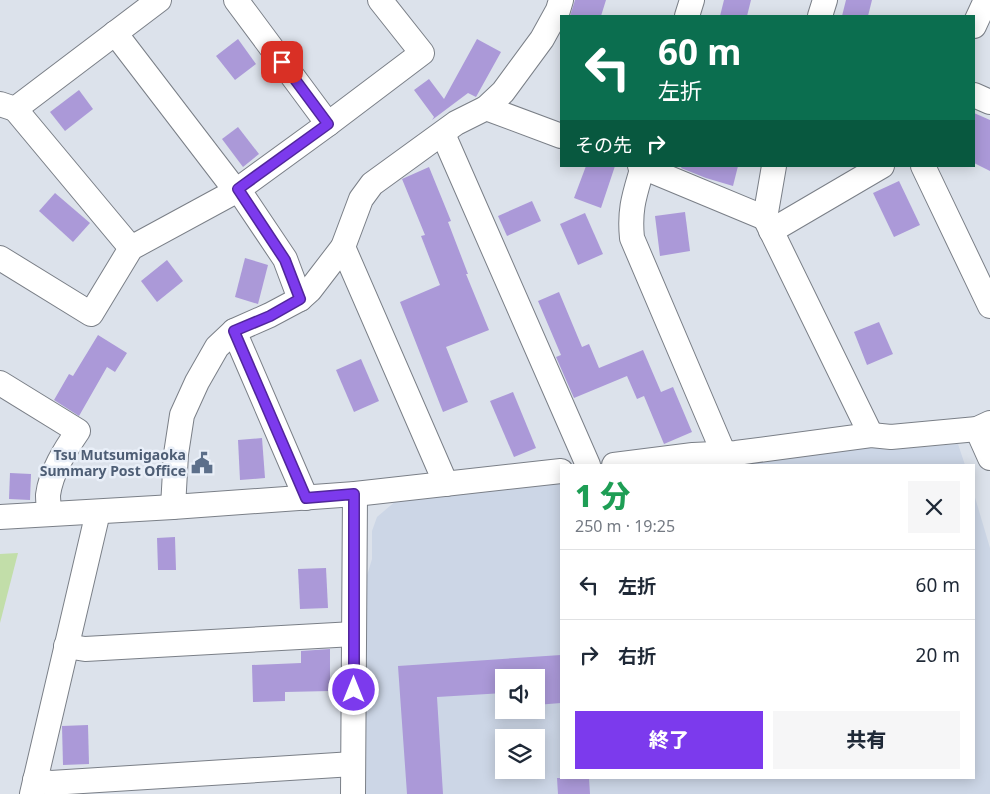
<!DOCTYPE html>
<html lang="ja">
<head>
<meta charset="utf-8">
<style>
	body { margin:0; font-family:"Noto Sans","Noto Sans JP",sans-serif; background:#f6f6f7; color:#1f2937; height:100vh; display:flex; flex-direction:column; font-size:19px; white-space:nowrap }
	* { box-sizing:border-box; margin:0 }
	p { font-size:16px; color:#747a83 }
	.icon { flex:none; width:28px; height:28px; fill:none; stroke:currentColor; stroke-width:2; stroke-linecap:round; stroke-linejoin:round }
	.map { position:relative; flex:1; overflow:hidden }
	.side { position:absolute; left:560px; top:464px; width:415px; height:315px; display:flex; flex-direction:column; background:#fff; border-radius:0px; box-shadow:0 2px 12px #0003 }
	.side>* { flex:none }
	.hud { position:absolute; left:560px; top:15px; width:415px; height:152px; border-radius:0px; box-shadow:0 2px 12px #0003; background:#0b6e4f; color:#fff; overflow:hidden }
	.buttons { position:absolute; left:495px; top:669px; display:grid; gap:10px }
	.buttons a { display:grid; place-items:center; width:50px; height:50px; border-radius:0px; background:#fff; box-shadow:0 2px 12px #0003; font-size:25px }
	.pin { position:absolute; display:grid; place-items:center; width:42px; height:42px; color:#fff; margin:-21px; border-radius:10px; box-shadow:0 2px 8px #0006 }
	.me { position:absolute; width:55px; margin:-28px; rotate:0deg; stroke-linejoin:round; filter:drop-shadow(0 0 4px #0008) }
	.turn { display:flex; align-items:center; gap:18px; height:105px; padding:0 15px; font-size:22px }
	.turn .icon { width:65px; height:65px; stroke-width:2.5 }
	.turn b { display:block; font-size:35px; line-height:42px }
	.then { display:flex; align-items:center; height:48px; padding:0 15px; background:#0003; gap:10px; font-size:19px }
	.round { display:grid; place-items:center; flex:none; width:52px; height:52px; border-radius:0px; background:#f6f6f7 }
	.headline { display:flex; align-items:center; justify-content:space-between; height:85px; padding:0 15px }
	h1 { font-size:30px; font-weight:800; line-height:38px; color:#1e9e55 }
	.button { display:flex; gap:10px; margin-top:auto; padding:10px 15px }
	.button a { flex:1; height:58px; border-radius:0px; background:#7c3aed; color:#fff; font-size:20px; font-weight:800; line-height:58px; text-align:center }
	.button a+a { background:#f6f6f7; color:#1f2937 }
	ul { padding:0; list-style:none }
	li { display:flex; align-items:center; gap:15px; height:70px; padding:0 15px; border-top:1px solid #e0e1e3 }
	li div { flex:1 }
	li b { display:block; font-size:19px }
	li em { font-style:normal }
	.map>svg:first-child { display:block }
	.built { fill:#ccd6e6; fill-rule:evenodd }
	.green { fill:#c2dea9 }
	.building { fill:#ab99d8 }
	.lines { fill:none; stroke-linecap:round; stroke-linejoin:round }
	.street-casing { stroke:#7a7f87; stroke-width:26 }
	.street { stroke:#fff; stroke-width:24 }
	.route-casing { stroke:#51269a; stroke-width:12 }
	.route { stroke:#7c3aed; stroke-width:9 }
	.labels { text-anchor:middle; stroke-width:5; stroke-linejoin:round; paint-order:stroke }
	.service-label { font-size:14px; font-weight:bold; fill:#4e5e75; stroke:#e9eff8; text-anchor:end }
</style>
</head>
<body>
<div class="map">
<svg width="990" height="794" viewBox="0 0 990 794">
	<rect width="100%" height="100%" fill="#dce2eb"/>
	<g class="built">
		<polygon points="958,444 965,465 727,465 873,447 887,450"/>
		<path d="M561,481V778H974V494L990,548V794H365V582L372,559V531L377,517L397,500ZM504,678H536V710H504ZM504,738H536V770H504Z"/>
	</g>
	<polygon class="green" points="18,553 0,623 0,554"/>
	<g class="building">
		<polygon points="575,0 606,0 601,16 570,16"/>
		<polygon points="724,0 751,0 747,16 720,16"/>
		<polygon points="846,0 872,0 868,16 842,16"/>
		<polygon points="238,39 256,64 235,80 216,56"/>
		<polygon points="477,39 501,52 476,97 468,93 432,120 434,117 414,90 429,79 444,99"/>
		<polygon points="79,90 93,109 65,131 50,112"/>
		<polygon points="974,113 990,120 990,171 974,163"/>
		<polygon points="238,127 259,154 243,167 222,139"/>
		<polygon points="586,166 615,166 601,208 574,198"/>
		<polygon points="682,166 738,166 733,186 706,178 681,168"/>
		<polygon points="429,167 451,221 448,222 468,274 466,274 489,330 446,347 468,402 443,412 400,302 440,285 421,236 425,235 402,179"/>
		<polygon points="899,181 920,225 894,237 873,193"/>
		<polygon points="55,193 90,223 73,242 39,211"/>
		<polygon points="532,201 541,221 507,236 498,216"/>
		<polygon points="685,212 690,251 660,256 655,216"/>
		<polygon points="585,213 603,254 578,265 560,224"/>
		<polygon points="245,258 268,265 258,304 235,297"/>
		<polygon points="167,260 183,281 157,302 141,281"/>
		<polygon points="559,292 582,347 589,344 599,368 643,350 661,392 673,387 692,432 664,444 644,396 637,399 627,376 574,398 556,357 561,355 538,301"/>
		<polygon points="879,322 893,354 867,365 854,332"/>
		<polygon points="98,335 127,353 115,372 107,367 79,416 54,400 69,374 73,376"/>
		<polygon points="361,359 379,401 354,412 336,370"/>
		<polygon points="513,392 536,448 514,457 490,401"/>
		<polygon points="262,438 265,478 240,480 238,440"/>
		<polygon points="10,473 31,474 30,500 9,499"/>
		<polygon points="175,537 176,570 158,570 157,538"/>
		<polygon points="326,568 328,608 300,609 298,569"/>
		<polygon points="330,649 330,691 285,692 285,701 253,702 252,665 301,663 301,651"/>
		<polygon points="561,655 561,703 536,705 536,678 504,678 504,693 437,697 443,794 407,794 398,666"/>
		<polygon points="88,725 89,764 63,765 62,726"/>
		<polygon points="557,778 589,778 590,794 558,794"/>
	</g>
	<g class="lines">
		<g class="street-casing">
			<g id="street">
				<polyline points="236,0 328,124"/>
				<polyline points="687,16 692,0"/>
				<polyline points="820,16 825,0"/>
				<polyline points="974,26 986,0"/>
				<polyline points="115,33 236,191"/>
				<polyline points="974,95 990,102"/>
				<polyline points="0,104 15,109 159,0"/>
				<polyline points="486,108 561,136"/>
				<polyline points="15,109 131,248"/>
				<polyline points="443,134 588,465"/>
				<polyline points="640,166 765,218"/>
				<path d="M643,166C635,194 629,208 632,238L724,454"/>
				<polyline points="774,166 765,218 871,435"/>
				<polyline points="923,166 990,306"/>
				<polyline points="238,189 285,259 300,299"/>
				<polyline points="771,231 882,166"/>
				<polyline points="343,247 446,484"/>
				<polyline points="0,258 91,314 131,248 236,191 328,124 422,53 380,0"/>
				<polyline points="234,331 306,498"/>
				<path d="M0,383L78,431C65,450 51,472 48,495C48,501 49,508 49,514"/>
				<polyline points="977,429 990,458"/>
				<polyline points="614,465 693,455 736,453 871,435 891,437 977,429 990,423"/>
				<polyline points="173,507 176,454 182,415 197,382 217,347 234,331 270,315 300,299 310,290 343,247 361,199 372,184 456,123 486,108 503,92 542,39 558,10 561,0"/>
				<polyline points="0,517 173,507 355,494 561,471"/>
				<polyline points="66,646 85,649 354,634"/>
				<polyline points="35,780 51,783 353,764"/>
				<polyline points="32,794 98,512"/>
				<polyline points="353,794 355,494"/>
			</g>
		</g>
		<use href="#street" class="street"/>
	</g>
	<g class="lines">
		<g class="route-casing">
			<polyline id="route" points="282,62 328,124 238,189 285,260 300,299 270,316 234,331 306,498 354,494 354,690"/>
		</g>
		<use href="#route" class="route"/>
	</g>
	<defs>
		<g id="civic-bare" transform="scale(1.725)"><path d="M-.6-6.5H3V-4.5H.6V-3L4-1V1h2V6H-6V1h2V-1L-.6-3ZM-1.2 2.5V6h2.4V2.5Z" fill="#5c6f8a" stroke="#e9eff8" stroke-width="2.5" paint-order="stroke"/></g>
	</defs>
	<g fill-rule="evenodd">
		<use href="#civic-bare" x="202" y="463"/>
	</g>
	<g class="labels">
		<g class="service-label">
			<text x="186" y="460">Tsu Mutsumigaoka<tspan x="186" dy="16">Summary Post Office</tspan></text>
		</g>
	</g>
</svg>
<div class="buttons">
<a><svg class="icon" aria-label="sound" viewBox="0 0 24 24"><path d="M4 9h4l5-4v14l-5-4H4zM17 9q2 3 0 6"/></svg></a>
<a><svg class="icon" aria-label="layers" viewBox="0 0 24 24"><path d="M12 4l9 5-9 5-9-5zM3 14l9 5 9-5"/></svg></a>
</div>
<div class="pin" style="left:282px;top:62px;background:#d93025"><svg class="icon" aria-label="arrive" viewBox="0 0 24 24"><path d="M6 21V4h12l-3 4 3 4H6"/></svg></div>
<svg class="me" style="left:354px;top:690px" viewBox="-20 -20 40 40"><circle r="17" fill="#7c3aed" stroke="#fff" stroke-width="3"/><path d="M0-11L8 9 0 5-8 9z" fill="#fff"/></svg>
<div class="hud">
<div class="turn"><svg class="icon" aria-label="left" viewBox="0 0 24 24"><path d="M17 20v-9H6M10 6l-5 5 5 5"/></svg><div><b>60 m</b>左折</div></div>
<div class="then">その先<svg class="icon" aria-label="right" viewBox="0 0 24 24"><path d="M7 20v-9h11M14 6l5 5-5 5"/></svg></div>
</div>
<section class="side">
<div class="headline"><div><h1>1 分</h1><p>250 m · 19:25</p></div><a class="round"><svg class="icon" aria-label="close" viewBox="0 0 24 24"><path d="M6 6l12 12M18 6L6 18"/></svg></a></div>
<ul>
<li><svg class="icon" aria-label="left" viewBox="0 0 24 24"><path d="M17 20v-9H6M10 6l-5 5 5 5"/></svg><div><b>左折</b></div><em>60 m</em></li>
<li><svg class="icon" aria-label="right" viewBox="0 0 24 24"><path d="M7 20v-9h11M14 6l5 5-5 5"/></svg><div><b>右折</b></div><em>20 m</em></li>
</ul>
<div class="button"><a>終了</a><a>共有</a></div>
</section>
</div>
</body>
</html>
